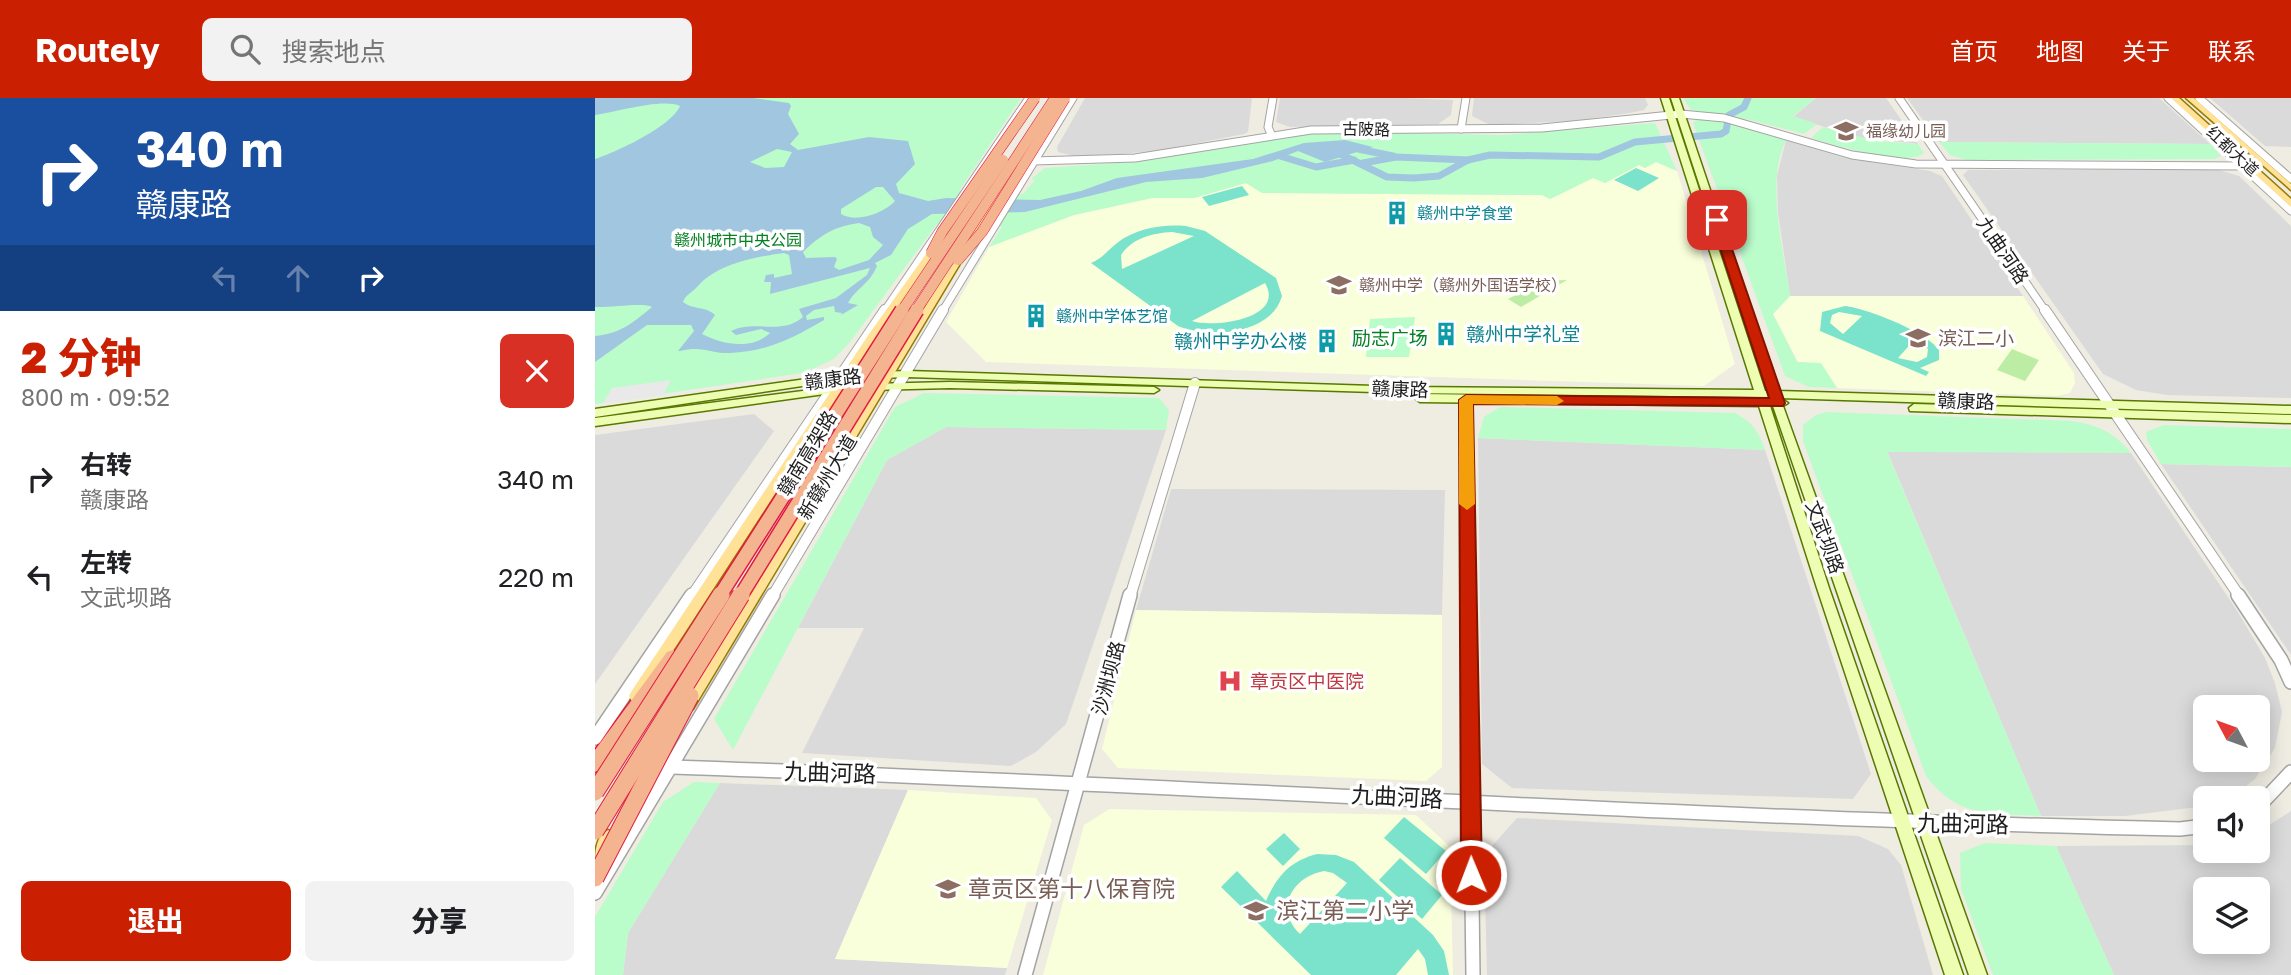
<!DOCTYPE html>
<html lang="zh">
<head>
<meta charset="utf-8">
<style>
	body { margin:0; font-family:"Golos Text","Noto Sans SC",sans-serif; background:#f2f2f2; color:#202124; height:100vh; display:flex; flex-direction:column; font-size:26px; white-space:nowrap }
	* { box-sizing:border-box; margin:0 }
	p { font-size:23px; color:#757577 }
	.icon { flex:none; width:38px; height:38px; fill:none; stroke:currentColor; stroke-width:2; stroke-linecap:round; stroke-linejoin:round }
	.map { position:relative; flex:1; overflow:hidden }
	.side { display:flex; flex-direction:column; background:#fff; width:595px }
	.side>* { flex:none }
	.guide { background:#1a4fa0; color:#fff; overflow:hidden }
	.needle { width:46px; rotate:311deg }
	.fabs { position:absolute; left:1598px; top:597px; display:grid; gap:14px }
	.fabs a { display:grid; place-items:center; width:77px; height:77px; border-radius:10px; background:#fff; box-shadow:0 4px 18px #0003; font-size:35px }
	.pin { position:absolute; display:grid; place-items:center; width:60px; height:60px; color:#fff; margin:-30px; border-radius:14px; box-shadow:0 4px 10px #0006 }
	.me { position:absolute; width:77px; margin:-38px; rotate:359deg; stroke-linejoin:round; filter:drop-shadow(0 0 5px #0008) }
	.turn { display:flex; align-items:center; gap:24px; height:147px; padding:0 21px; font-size:32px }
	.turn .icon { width:91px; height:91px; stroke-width:2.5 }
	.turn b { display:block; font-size:49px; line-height:60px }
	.lanes { display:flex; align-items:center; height:66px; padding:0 21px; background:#0003; justify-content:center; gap:35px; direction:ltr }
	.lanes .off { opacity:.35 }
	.round { display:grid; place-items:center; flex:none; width:74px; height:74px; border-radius:10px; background:#f2f2f2 }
	.head { display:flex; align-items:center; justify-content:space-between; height:119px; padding:0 21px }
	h1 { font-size:42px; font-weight:800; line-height:52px; color:#ca1f00 }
	.action { display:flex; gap:14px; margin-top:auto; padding:14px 21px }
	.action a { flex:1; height:80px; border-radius:10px; background:#ca1f00; color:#fff; font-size:28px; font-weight:800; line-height:80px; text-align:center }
	.action a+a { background:#f2f2f2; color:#202124 }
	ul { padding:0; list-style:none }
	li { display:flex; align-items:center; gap:21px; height:98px; padding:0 21px }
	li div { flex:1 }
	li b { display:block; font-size:26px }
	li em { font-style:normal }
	header { display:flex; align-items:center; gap:42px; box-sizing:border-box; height:98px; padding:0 35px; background:#ca1f00; color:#fff }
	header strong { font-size:33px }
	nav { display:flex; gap:38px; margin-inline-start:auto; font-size:24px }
	.search { width:490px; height:63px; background:#f2f2f2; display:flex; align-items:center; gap:18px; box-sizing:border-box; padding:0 24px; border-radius:10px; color:#757577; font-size:26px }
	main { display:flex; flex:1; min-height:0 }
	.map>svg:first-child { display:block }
	.residential { fill:#dbdada; fill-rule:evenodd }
	.education { fill:#f9ffdb }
	.grass { fill:#bdeca4 }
	.park { fill:#bbfccb }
	.pitch { fill:#7be3cb; fill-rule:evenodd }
	.parking { fill:#e9e9e9 }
	.water { fill:#a0c7df; fill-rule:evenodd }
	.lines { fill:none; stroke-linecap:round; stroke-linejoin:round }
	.canal { stroke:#a0c7df; stroke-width:7 }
	.tertiary-far2-casing { stroke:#a4a4a4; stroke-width:9 }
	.tertiary-far1-casing { stroke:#a4a4a4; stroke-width:12 }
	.tertiary-casing { stroke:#a4a4a4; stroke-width:16 }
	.secondary-casing { stroke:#587800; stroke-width:3 }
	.primary-casing { stroke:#967b00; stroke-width:3 }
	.trunk-casing { stroke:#e11a40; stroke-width:3 }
	.tertiary-far2 { stroke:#fff; stroke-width:7 }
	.tertiary-far1 { stroke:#fff; stroke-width:10 }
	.tertiary { stroke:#fff; stroke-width:13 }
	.secondary { fill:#edfdb2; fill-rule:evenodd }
	.primary { fill:#ffe297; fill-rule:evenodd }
	.trunk { fill:#f5b490; fill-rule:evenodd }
	.trunk-bridge-far2-casing { stroke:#e11a40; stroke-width:11; stroke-linecap:butt }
	.trunk-bridge-far1-casing { stroke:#e11a40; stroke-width:16; stroke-linecap:butt }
	.trunk-bridge-casing { stroke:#e11a40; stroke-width:19; stroke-linecap:butt }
	.trunk-bridge-far2 { stroke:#f5b490; stroke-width:10 }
	.trunk-bridge-far1 { stroke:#f5b490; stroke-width:13 }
	.trunk-bridge { stroke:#f5b490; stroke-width:17 }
	.route { fill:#ca1f00; stroke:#831400; stroke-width:2 }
	.slow { fill:#f59e0b }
	.labels { text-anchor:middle; stroke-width:7; stroke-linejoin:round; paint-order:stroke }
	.far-street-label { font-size:16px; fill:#1d1d1d; stroke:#fff }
	.far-education-label { font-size:16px; fill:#785e54; stroke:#fff; text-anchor:start }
	.far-culture-label { font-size:16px; fill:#0d838f; stroke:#fff; text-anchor:start }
	.far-park-label { font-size:16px; fill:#058023; stroke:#fff }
	.street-label { font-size:19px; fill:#1d1d1d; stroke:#fff }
	.culture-label { font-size:19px; fill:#0d838f; stroke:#fff; text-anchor:start }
	.park-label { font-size:19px; fill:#058023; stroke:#fff }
	.education-label { font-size:19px; fill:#785e54; stroke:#fff; text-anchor:start }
	.health-label { font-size:19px; fill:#be3a42; stroke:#fff; text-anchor:start }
	.near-street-label { font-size:23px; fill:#1d1d1d; stroke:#fff }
	.near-education-label { font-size:23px; fill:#785e54; stroke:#fff; text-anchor:start }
</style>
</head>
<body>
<header>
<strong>Routely</strong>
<div class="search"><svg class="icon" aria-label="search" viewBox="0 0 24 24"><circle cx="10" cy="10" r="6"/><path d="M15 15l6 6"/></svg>搜索地点</div>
<nav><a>首页</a><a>地图</a><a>关于</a><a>联系</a></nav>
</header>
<main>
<section class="side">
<div class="guide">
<div class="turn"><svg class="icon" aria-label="right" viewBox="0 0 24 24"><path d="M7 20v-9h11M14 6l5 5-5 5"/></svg><div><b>340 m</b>赣康路</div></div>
<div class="lanes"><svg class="icon off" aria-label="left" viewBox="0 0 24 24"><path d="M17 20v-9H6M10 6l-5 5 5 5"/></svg><svg class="icon off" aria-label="ahead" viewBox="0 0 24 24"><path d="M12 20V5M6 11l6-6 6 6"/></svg><svg class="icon" aria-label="right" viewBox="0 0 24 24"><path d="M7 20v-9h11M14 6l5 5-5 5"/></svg></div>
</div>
<div class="head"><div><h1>2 分钟</h1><p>800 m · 09:52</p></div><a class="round" style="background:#d93025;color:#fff"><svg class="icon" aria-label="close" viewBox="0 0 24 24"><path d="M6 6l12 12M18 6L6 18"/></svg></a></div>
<ul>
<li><svg class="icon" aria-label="right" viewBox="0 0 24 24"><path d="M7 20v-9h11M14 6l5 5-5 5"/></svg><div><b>右转</b><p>赣康路</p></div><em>340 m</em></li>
<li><svg class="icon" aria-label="left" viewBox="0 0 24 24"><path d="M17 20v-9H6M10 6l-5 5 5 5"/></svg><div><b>左转</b><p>文武坝路</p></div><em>220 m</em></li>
</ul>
<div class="action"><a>退出</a><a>分享</a></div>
</section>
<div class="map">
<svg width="1696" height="877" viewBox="0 0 1696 877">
	<rect width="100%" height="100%" fill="#efece2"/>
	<g class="residential">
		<polygon points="490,0 657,0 653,34 649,36 567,52 516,57 479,58 463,54 462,49"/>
		<polygon points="685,0 812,0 858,2 856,17 843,26 695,29 681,24"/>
		<polygon points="879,0 1050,0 1053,7 1049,12 1035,15 978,23 895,27 877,18"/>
		<polygon points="1221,0 1291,0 1323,46 1261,39 1198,19"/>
		<polygon points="1312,0 1564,0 1615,46 1344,44"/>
		<polygon points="1615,0 1696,0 1696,49 1670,48"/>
		<polygon points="1191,42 1250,60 1335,73 1347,78 1428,198 1195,198 1183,114 1182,78"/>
		<polygon points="1373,72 1624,72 1644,78 1696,128 1696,300 1572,297 1541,292 1508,276 1368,77"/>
		<polygon points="159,316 179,333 0,586 0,337"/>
		<polygon points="351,329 571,332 471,626 441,654 416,668 207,655 269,530 203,530 292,362"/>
		<polygon points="883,340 1170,352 1276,676 1258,701 917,690 887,666"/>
		<path d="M1292,353L1536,355L1641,511L1670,560L1680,585L1687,614L1680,650L1660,681L1637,699L1610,700V707L1603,709L1530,718H1446ZM1610,609H1662V662H1610Z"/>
		<polygon points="1566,366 1696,369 1696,557 1619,444"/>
		<polygon points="576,391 850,392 847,517 541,512"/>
		<polygon points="125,685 313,692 240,861 412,870 410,877 28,877 33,835"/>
		<path d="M1696,713V877H1519L1461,748L1610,747V752H1662L1663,734ZM1610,791H1662V844H1610Z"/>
		<polygon points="922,720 1263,738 1293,751 1306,767 1338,877 892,877 889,757"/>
	</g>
	<g class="education">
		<polygon points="1061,64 1082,73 1140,266 1109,288 391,264 351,224 394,149 479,117 557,100 599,100 651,85 668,95 947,97 955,101 998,80 1010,85 1044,67 1050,70"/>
		<polygon points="1195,198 1428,198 1479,275 1480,285 1475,295 1462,298 1242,290 1226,266 1203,264 1178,216"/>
		<polygon points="541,512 847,517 847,669 831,683 523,670 507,651"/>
		<polygon points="313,692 441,700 457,722 412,870 240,861"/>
		<polygon points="514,711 821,717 855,749 858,877 448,877 489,727"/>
	</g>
	<g class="grass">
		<polygon points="972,182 926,209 913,201 948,183"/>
		<polygon points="1417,251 1444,262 1430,283 1402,272"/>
	</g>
	<g class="park">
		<polygon points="0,0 426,0 364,93 428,96 440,82 436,81 450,70 549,63 665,42 736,34 908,37 1060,25 1082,73 1061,64 1050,70 1044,67 1010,85 998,80 955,101 947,97 667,95 651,85 599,100 557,100 479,117 394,149 407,129 342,126 255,244 239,261 208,275 0,306"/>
		<path d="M1088,0H1221L1198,18L1222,26L1209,36L1151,21L1146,29L1191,42C1170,82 1189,155 1195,198L1178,216L1202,264L1226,265L1242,290L1214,289L1190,278L1098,25L1102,21L1121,24L1122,16L1096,12Z"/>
		<path d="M1228,29L1281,43L1323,46L1329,55C1311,70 1239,47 1216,40Z"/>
		<polygon points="1344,44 1615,46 1626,58 1619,61 1372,62 1355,57"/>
		<polygon points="820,219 814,259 771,259 775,221"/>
		<polygon points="329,295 564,300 574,312 571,332 351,329 292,362 138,652 119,621 300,309"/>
		<path d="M905,309L1140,315C1158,325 1163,332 1170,352L883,340L889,319Z"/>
		<path d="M1231,314L1476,323C1503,327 1519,334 1536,355L1292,354L1446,718C1396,715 1364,721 1331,678L1208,343V327L1221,317Z"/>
		<polygon points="1569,327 1696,331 1696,369 1566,366 1552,342 1551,334"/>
		<polygon points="99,684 125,685 33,835 28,877 0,877 0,819 68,704"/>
		<polygon points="1390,745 1461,748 1519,877 1398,877 1366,791 1365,755"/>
	</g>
	<g class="pitch">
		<polygon points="1041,70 1064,80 1043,93 1019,82"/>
		<polygon points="647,88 654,97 614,108 607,99"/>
		<path d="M591,128L610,133L681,180L687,198C676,237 614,241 583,228L496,165C508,160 512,153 522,145C541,130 568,126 591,128ZM577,134L599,138L527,171L526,157C537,140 558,135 577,134ZM670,185C691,221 618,230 597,223Z"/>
		<path d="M1250,208C1271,210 1332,234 1344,252V262L1325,270L1334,274L1331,278L1225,233L1227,214ZM1244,214L1267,218L1248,236L1235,225L1237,217ZM1320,241L1333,251L1332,259L1322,264L1303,260Z"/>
		<polygon points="809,719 851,753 831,776 789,740"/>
		<polygon points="689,735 705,751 688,768 671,751"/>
		<path d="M722,756L741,757L759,764L838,837L849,853L854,877H833L830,861L823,851L801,877H716L626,789L642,773L671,803C682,778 695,763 722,756ZM729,773L738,775L752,785L705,836C679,811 697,779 729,773Z"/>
		<polygon points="805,760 847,797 827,821 784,782"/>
	</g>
	<polygon class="parking" points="76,282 68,297 8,305 17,290"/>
	<path class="water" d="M0,0H157L194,5L196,8L193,16L204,36L195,46L203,52L274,39L313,43L320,66L301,86L304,95L333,103L351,100L445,102L486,93L522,80L658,61L709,45L750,42L778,49L730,64L703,53L678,63L607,80L551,84L430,114L337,116L313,131L296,157L280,165L282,168C274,187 262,189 253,205L263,207L246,217L247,215L240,214L239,208L219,212L211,218L212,222L229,219V222C198,240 171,254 135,255C115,256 109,247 85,253H83L99,233L96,227H52L0,264V238C25,236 39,224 57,209C49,204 14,210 0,209V61C20,55 77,28 85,8C67,0 22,14 0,17ZM182,51L197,54L189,69L170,70L155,64ZM281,89H288L300,103C288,116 261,125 246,116V111ZM264,125L275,129L278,139L288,147L274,162L244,172L239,169L242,161L240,159L211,160L208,154C225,137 240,128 264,125ZM189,155L194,157L197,176L179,180V176L171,177L169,184H176L175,196L275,170L272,177L241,200L204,211L208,219C186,238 161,221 136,233L141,237L166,231L175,235C157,252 128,247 107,236L120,217C111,208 98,212 88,204C91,196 97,195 103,188C123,166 159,159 189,155Z"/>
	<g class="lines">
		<g class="canal">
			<polyline points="763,51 798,58"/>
			<polyline points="739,53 792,79 819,80 844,78 873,62 895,57 1004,59 1040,44 1126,36 1131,33 1134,17 1149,9 1153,0"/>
			<polyline points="685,58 721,69 759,62"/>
			<polyline points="768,65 801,59 873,62"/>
		</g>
		<g class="tertiary-far2-casing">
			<g id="tertiary-far2">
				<polyline points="1304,0 1451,214"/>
				<polyline points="1573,0 1696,113"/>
				<polyline points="1604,0 1696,81"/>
				<polyline points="866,31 871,0"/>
				<polyline points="676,36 673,29 678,0"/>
				<polyline points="438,63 540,60 716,32 947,30 1086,16 1129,20 1257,57 1321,66 1648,68"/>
				<polyline points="289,214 434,0"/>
				<polyline points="347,214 478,0"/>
			</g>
		</g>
		<g class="tertiary-far1-casing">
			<g id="tertiary-far1">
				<polyline points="1450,212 1645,499"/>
				<polyline points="871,302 873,499"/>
				<polyline points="96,499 290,212"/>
				<polyline points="177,499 348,212"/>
				<polyline points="535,499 600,285"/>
			</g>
		</g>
		<g class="tertiary-casing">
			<g id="tertiary">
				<polyline points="873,497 878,877"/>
				<polyline points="1643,497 1686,562 1696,584"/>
				<polyline points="0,640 97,497"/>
				<path d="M77,669C580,686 1082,720 1585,731L1610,728"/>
				<polyline points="1662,710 1696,674"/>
				<polyline points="0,795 178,497"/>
				<polyline points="430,877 535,497"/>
			</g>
		</g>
		<g class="secondary-casing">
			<g id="secondary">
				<polygon points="1066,0 1074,0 1170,293 1172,293 1076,0 1084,0 1183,293 1696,308 1696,316 1185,300 1193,305 1188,308 1392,877 1374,877 1178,308 1175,308 1234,490 1368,877 1350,877 1222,490 1164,308 825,304 820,300 825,296 1162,301 1161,299 811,295 313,279 254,281 0,319 0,311 254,275 313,273 811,289 1159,292"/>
				<polygon points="355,284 559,289 564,292 559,295 355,290 276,292 271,289 276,286"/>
				<polygon points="254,287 258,288 259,290 258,292 0,328 0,320"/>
				<polygon points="1319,306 1696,317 1696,325 1315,313 1314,310"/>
			</g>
		</g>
		<g class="primary-casing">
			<g id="primary">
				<polygon points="1576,0 1584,0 1696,101 1696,109"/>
				<polygon points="1591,0 1599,0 1696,86 1696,92"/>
				<polygon points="431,48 438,50 384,134 98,611 93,613 88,611 86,607 88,603 376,134"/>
				<polygon points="342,144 346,147 282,239 46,602 41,604 36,602 34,598 36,594 274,236 339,145"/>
				<path d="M13,732L19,735L21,740L6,767L0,769C0,755 0,739 13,732Z"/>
			</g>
		</g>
		<g class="trunk-casing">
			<polygon id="trunk" points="78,552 84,554 86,559 84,564 6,671 0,674 0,652 72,554"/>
		</g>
		<use href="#tertiary-far2" class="tertiary-far2"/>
		<use href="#tertiary-far1" class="tertiary-far1"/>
		<use href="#tertiary" class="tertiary"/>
		<use href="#secondary" class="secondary"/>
		<use href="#primary" class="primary"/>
		<use href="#trunk" class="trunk"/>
		<g class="trunk-bridge-far2-casing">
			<g id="trunk-bridge-far2">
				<polyline points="336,155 347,134 440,0"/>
				<polyline points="363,162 387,134 470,0"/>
				<polyline points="306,214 408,62"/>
				<polyline points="320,214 460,0"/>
			</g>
		</g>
		<g class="trunk-bridge-far1-casing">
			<g id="trunk-bridge-far1">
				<polyline points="124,499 307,212"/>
				<polyline points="145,499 322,212"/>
			</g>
		</g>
		<g class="trunk-bridge-casing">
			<g id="trunk-bridge">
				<polyline points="0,694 126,497"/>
				<polyline points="0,733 146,497"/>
				<polyline points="0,780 95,598"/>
			</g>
		</g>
		<use href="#trunk-bridge-far2" class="trunk-bridge-far2"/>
		<use href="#trunk-bridge-far1" class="trunk-bridge-far1"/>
		<use href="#trunk-bridge" class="trunk-bridge"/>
	</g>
	<polygon class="route" points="1122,119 1127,122 1190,305 1188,308 878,306 887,777 884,785 876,788 869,785 866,777 864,302 871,297 1174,300 1116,122"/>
	<polygon class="slow" points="871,297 962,298 969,303 962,307 878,306 880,406 872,412 864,406 864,302"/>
	<defs>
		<g id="school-bare" transform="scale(1.89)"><path d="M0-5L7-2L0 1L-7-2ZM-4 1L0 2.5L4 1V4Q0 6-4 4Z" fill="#8d6e63" stroke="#fff" stroke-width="2.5" paint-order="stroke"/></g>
		<g id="building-bare" transform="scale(1.89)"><path d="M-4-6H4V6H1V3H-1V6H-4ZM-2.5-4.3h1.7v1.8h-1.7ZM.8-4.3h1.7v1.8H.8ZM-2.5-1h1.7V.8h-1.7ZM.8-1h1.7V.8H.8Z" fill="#0f9aa8" stroke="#fff" stroke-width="2.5" paint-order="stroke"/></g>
		<g id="hospital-bare" transform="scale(1.89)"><path d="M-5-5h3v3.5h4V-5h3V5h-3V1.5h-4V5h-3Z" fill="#e0444e" stroke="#fff" stroke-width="2.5" paint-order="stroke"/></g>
	</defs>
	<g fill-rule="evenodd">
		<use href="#school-bare" x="1251" y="33"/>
		<use href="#building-bare" x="802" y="115"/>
		<use href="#school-bare" x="744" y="187"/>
		<use href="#building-bare" x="441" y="218"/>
		<use href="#building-bare" x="851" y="236"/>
		<use href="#school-bare" x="1323" y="240"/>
		<use href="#building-bare" x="732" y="243"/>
		<use href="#hospital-bare" x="635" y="583"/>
		<use href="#school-bare" x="353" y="791"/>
		<use href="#school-bare" x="661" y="813"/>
	</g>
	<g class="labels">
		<g class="far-street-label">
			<text transform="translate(771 31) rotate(1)" y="6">古陂路</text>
			<text transform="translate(1638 53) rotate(43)" y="6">红都大道</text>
		</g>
		<g class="far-education-label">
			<text x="1271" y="39">福缘幼儿园</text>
			<text x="764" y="193">赣州中学（赣州外国语学校）</text>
		</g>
		<g class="far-culture-label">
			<text x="822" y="121">赣州中学食堂</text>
			<text x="461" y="224">赣州中学体艺馆</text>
		</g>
		<g class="far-park-label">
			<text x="143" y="148">赣州城市中央公园</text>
		</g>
		<g class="street-label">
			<text transform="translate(1408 152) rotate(56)" y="7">九曲河路</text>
			<text transform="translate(238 281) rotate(-7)" y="7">赣康路</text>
			<text transform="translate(805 291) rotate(2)" y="7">赣康路</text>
			<text transform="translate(1371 303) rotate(2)" y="7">赣康路</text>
			<text transform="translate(212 355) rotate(-59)" y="7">赣南高架路</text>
			<text transform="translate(232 379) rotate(-59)" y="7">新赣州大道</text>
			<text transform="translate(1230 439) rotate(70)" y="7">文武坝路</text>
			<text transform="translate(513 580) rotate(-75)" y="7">沙洲坝路</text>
		</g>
		<g class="culture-label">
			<text x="871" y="243">赣州中学礼堂</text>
			<text x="712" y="250" text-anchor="end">赣州中学办公楼</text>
		</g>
		<g class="park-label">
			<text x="795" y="247">励志广场</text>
		</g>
		<g class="education-label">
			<text x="1343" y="247">滨江二小</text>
		</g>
		<g class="health-label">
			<text x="655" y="590">章贡区中医院</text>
		</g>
		<g class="near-street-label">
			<text transform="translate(235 675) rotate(2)" y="8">九曲河路</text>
			<text transform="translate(802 699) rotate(3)" y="8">九曲河路</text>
			<text transform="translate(1368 726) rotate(1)" y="8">九曲河路</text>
		</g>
		<g class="near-education-label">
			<text x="373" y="799">章贡区第十八保育院</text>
			<text x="681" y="821">滨江第二小学</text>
		</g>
	</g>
</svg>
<div class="fabs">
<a><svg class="needle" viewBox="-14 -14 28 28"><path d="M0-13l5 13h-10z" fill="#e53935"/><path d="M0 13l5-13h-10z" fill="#757577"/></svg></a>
<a><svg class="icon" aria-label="sound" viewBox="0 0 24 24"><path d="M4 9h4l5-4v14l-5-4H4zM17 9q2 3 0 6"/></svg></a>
<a><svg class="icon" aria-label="layers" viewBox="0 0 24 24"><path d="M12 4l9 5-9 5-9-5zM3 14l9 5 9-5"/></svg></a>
</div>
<div class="pin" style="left:1122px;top:122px;background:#d93025"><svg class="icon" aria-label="arrive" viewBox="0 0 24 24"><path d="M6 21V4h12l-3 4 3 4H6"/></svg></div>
<svg class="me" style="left:876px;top:777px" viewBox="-20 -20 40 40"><circle r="17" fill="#ca1f00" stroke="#fff" stroke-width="3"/><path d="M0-11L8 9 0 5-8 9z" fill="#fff"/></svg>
</div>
</main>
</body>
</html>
